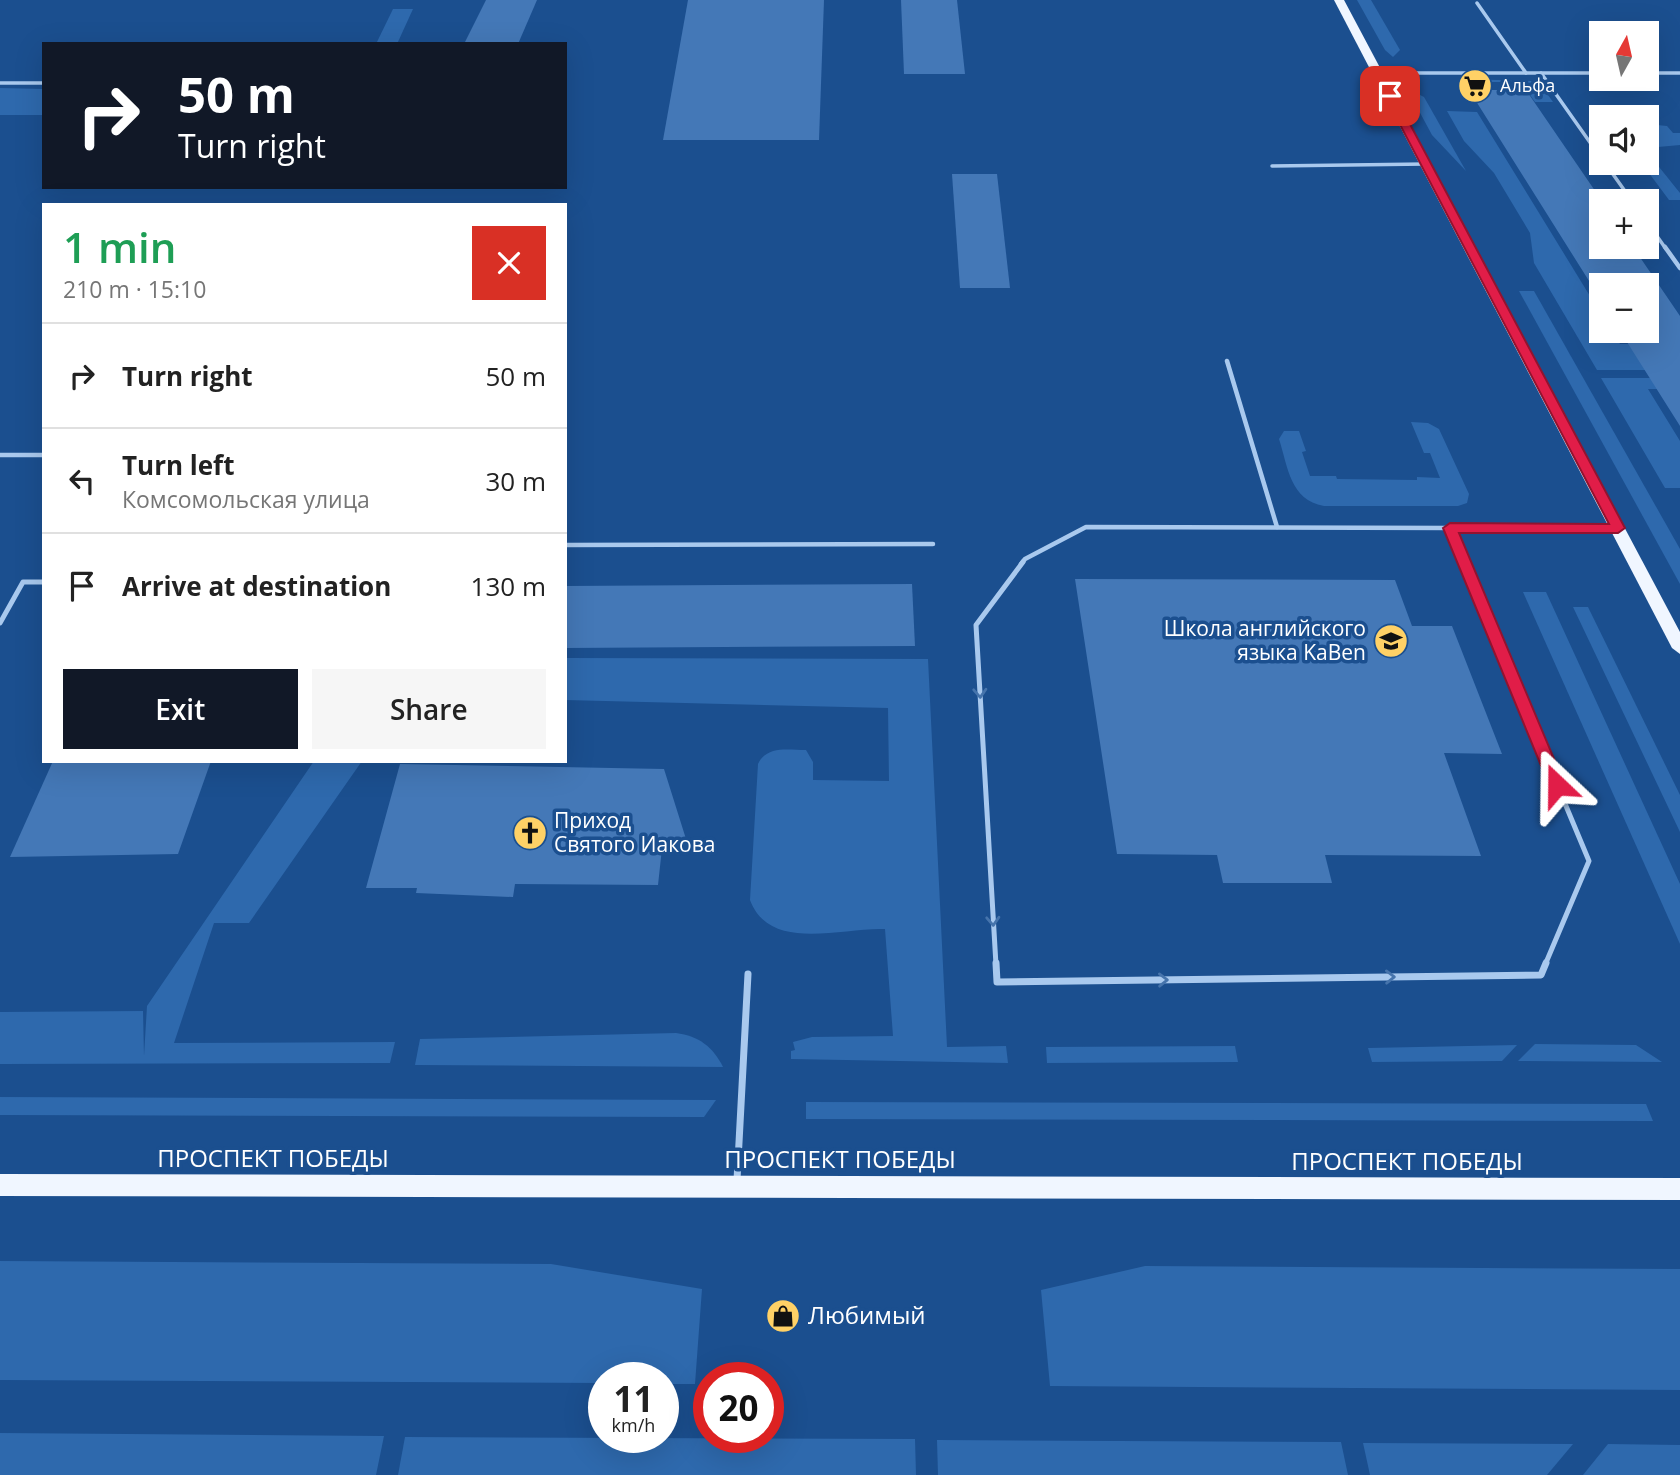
<!DOCTYPE html>
<html lang="en">
<head>
<meta charset="utf-8">
<style>
	body { margin:0; font-family:"Open Sans",sans-serif; background:#f6f6f6; color:#222; height:100vh; display:flex; flex-direction:column; font-size:26px; white-space:nowrap }
	* { box-sizing:border-box; margin:0 }
	p { font-size:23px; color:#767676 }
	.icon { flex:none; width:38px; height:38px; fill:none; stroke:currentColor; stroke-width:2; stroke-linecap:round; stroke-linejoin:round }
	.map { position:relative; flex:1; overflow:hidden }
	.details { position:absolute; left:42px; top:203px; width:525px; height:560px; display:flex; flex-direction:column; background:#fff; border-radius:0px; box-shadow:0 7px 28px #0002 }
	.details>* { flex:none }
	.top-card { position:absolute; left:42px; top:42px; width:525px; height:147px; border-radius:0px; box-shadow:0 7px 28px #0002; background:#111827; color:#fff; overflow:hidden }
	.needle { width:46px; rotate:8deg }
	.buttons { position:absolute; left:1589px; top:21px; display:grid; gap:14px }
	.buttons a { display:grid; place-items:center; width:70px; height:70px; border-radius:0px; background:#fff; box-shadow:0 7px 28px #0002; font-size:35px }
	.speed { position:absolute; left:588px; top:1362px; display:flex; gap:14px; font-size:35px; font-weight:700; text-align:center }
	.speed>* { display:grid; place-content:center; width:91px; height:91px; border-radius:50%; background:#fff; box-shadow:0 7px 28px #0002; line-height:1 }
	.speed small { font-size:18px; font-weight:400 }
	.speed .limit { border:10px solid #d22; background:#fff; color:#111 }
	.pin { position:absolute; display:grid; place-items:center; width:60px; height:60px; color:#fff; margin:-30px; border-radius:14px; box-shadow:0 4px 10px #0006 }
	.me { position:absolute; width:77px; margin:-38px; rotate:337deg; stroke-linejoin:round; filter:drop-shadow(0 0 5px #0008) }
	.turn { display:flex; align-items:center; gap:24px; height:147px; padding:0 21px; font-size:32px }
	.turn .icon { width:91px; height:91px; stroke-width:2.5 }
	.turn b { display:block; font-size:49px; line-height:60px }
	.round { display:grid; place-items:center; flex:none; width:74px; height:74px; border-radius:0px; background:#f6f6f6 }
	.overview { display:flex; align-items:center; justify-content:space-between; height:119px; padding:0 21px }
	h1 { font-size:42px; font-weight:600; line-height:52px; color:#1e9e55 }
	.cta { display:flex; gap:14px; margin-top:auto; padding:14px 21px }
	.cta a { flex:1; height:80px; border-radius:0px; background:#111827; color:#fff; font-size:28px; font-weight:600; line-height:80px; text-align:center }
	.cta a+a { background:#f6f6f6; color:#222 }
	ul { padding:0; list-style:none }
	li { display:flex; align-items:center; gap:21px; height:105px; padding:0 21px; border-top:2px solid #e0e0e0 }
	li div { flex:1 }
	li b { display:block; font-size:26px }
	li em { font-style:normal }
	.map>svg:first-child { display:block }
	.green { fill:#2e69ad }
	.building { fill:#4478b7 }
	.lines { fill:none; stroke-linecap:round; stroke-linejoin:round }
	.service-far3 { stroke:#a9c9ee; stroke-width:3.5 }
	.service-far2 { stroke:#a9c9ee; stroke-width:4.5 }
	.service-far1 { stroke:#a9c9ee; stroke-width:5 }
	.service { stroke:#a9c9ee; stroke-width:7 }
	.primary { fill:#f0f6ff; fill-rule:evenodd }
	.oneway { stroke:#4674ac }
	.route { fill:#e11d48; stroke:#92132f; stroke-width:2 }
	.labels { text-anchor:middle; stroke-width:7; stroke-linejoin:round; paint-order:stroke }
	.far-poi-label { font-size:18px; fill:#fff; stroke:#1b4f8f; text-anchor:start }
	.poi-label { font-size:21px; fill:#fff; stroke:#1b4f8f; text-anchor:end }
	.near-street-label { font-size:24px; fill:#fff; stroke:#1b4f8f }
	.near-poi-label { font-size:24px; fill:#fff; stroke:#1b4f8f; text-anchor:start }
</style>
</head>
<body>
<div class="map">
<svg width="1680" height="1475" viewBox="0 0 1680 1475">
	<rect width="100%" height="100%" fill="#1b4f8f"/>
	<g class="green">
		<polygon points="1357,0 1371,0 1400,50 1393,57 1385,50"/>
		<polygon points="393,9 413,9 397,44 376,44"/>
		<polygon points="1460,79 1532,81 1541,85 1553,102 1535,102 1521,82 1462,82"/>
		<polygon points="0,88 44,89 44,115 0,115"/>
		<polygon points="1410,90 1424,97 1466,171 1432,135 1411,96"/>
		<polygon points="1447,111 1477,112 1601,314 1601,331 1612,331 1620,344 1680,344 1680,370 1597,370 1534,263 1530,233 1494,173 1464,141"/>
		<polygon points="1647,124 1667,126 1673,133 1680,133 1680,145 1647,148"/>
		<polygon points="1647,152 1680,193 1680,200 1669,200 1643,165 1633,163 1647,163"/>
		<polygon points="1519,291 1534,291 1680,549 1680,584"/>
		<polygon points="1601,378 1680,378 1680,389 1648,389 1680,441 1680,488 1665,488"/>
		<path d="M1411,422L1428,423L1439,429L1469,494L1467,503L1458,506H1324C1290,500 1288,467 1279,439L1284,431H1299L1306,451L1302,452L1310,476H1336L1337,479L1417,480V477L1440,478L1430,453H1424Z"/>
		<polygon points="1523,592 1546,592 1680,884 1680,944"/>
		<polygon points="1573,607 1588,607 1680,795 1680,832"/>
		<path d="M565,658L928,659L947,1047L1006,1046L1008,1063L791,1059V1051L795,1050L793,1042L812,1037L893,1036L885,929C842,927 770,953 750,900L758,764C767,745 788,750 806,750L813,762V780L889,781L888,708L565,700Z"/>
		<polygon points="314,761 362,761 249,923 214,923 174,1043 395,1042 390,1063 0,1064 0,1012 143,1011 144,1056 147,1006"/>
		<path d="M676,1033C699,1036 713,1047 723,1067L415,1065L420,1039Z"/>
		<polygon points="1535,1044 1636,1045 1662,1062 1518,1061"/>
		<polygon points="1517,1045 1502,1061 1372,1062 1368,1048"/>
		<polygon points="1235,1046 1238,1062 1047,1063 1046,1047"/>
		<polygon points="0,1097 716,1100 704,1117 0,1115"/>
		<polygon points="806,1102 1646,1104 1653,1121 806,1119"/>
		<polygon points="0,1261 551,1264 702,1289 695,1384 663,1384 663,1377 604,1377 604,1383 0,1380"/>
		<polygon points="1145,1266 1680,1269 1680,1390 1050,1386 1041,1290"/>
		<polygon points="0,1433 384,1436 376,1475 0,1475"/>
		<polygon points="405,1437 915,1439 916,1475 398,1475"/>
		<polygon points="937,1440 1341,1442 1348,1475 938,1475"/>
		<polygon points="1363,1443 1573,1444 1547,1475 1370,1475"/>
		<polygon points="1608,1444 1680,1445 1680,1475 1583,1475"/>
	</g>
	<g class="building">
		<polygon points="486,0 537,0 518,44 464,44"/>
		<polygon points="688,0 824,0 819,140 663,140"/>
		<polygon points="901,0 957,0 965,74 904,74"/>
		<polygon points="1469,90 1526,90 1602,201 1601,247 1633,247 1680,316 1680,426 1620,331 1647,331 1647,285 1601,285 1601,300"/>
		<polygon points="952,174 997,174 1010,288 960,288"/>
		<polygon points="1075,579 1395,580 1412,626 1452,626 1502,754 1444,753 1481,856 1325,855 1332,883 1223,883 1217,855 1117,854"/>
		<polygon points="912,584 915,646 565,648 565,586"/>
		<polygon points="53,761 211,761 178,854 10,857"/>
		<polygon points="400,764 664,769 686,839 663,839 658,885 515,884 513,897 416,893 417,888 366,888"/>
	</g>
	<g class="lines">
		<g class="service-far3">
			<polyline points="1477,3 1526,73"/>
			<polyline points="1378,73 1601,73"/>
			<polyline points="1541,73 1601,158"/>
			<polyline points="1647,73 1680,73"/>
			<polyline points="0,83 44,83"/>
			<polyline points="1605,163 1632,201"/>
			<polyline points="1272,166 1426,164"/>
			<polyline points="1647,222 1666,249"/>
		</g>
		<g class="service-far2">
			<polyline points="1665,247 1680,268"/>
			<polyline points="1227,361 1277,527"/>
			<polyline points="0,455 44,455"/>
			<polyline points="1450,528 1615,529"/>
			<polyline points="1450,528 1465,564"/>
			<polyline points="565,545 933,544"/>
			<polyline points="1021,564 1025,559 1086,527 1450,528"/>
		</g>
		<g class="service-far1">
			<polyline points="1464,562 1589,861 1545,965"/>
			<polyline points="0,623 23,582 44,582"/>
			<polyline points="996,965 976,625 1023,562"/>
		</g>
		<g class="service">
			<polyline points="996,963 997,982 1541,975 1546,963"/>
			<polyline points="737,1180 748,974"/>
		</g>
		<g class="primary">
			<polygon points="1334,0 1344,0 1680,632 1680,654 1672,648"/>
			<polygon points="0,1174 1680,1178 1680,1200 0,1196"/>
		</g>
	</g>
	<defs><path id="oneway-chevron" d="M-2-3.5L2.5 0L-2 3.5" fill="none" stroke-width="1.6" stroke-linecap="round" stroke-linejoin="round" transform="scale(1.75)"/></defs>
	<g class="oneway">
		<use href="#oneway-chevron" transform="translate(980 693) rotate(87)"/>
		<use href="#oneway-chevron" transform="translate(993 921) rotate(87)"/>
		<use href="#oneway-chevron" transform="translate(1390 977) rotate(-1)"/>
		<use href="#oneway-chevron" transform="translate(1163 980) rotate(-1)"/>
	</g>
	<polygon class="route" points="1390,93 1395,96 1625,528 1618,533 1459,533 1565,785 1563,789 1551,789 1549,785 1443,528 1450,523 1609,524 1385,96"/>
	<defs>
		<g id="supermarket-disc" transform="scale(1.75)"><circle r="9.5" fill="#ffd166" stroke="#1b4f8f"/><path d="M-6-5.5h2.5l.6 2H6L4.5 2H-2.5L-4.4-4H-6ZM-1.5 3.2a1.3 1.3 0 1 0 .1 0ZM3 3.2a1.3 1.3 0 1 0 .1 0Z" fill="#111"/></g>
		<g id="school-disc" transform="scale(1.75)"><circle r="9.5" fill="#ffd166" stroke="#1b4f8f"/><path d="M0-5L7-2L0 1L-7-2ZM-4 1L0 2.5L4 1V4Q0 6-4 4Z" fill="#111"/></g>
		<g id="church-disc" transform="scale(1.75)"><circle r="9.5" fill="#ffd166" stroke="#1b4f8f"/><path d="M-1.2-6h2.4v3.5h3.3v2.4h-3.3V6h-2.4V-.1h-3.3v-2.4h3.3Z" fill="#111"/></g>
		<g id="shop-disc" transform="scale(1.75)"><circle r="9.5" fill="#ffd166" stroke="#1b4f8f"/><path d="M-5-2.5h2.3a2.7 3.5 0 0 1 5.4 0H5L5.5 6h-11ZM-1.5-2.5h3a1.5 2.3 0 0 0-3 0Z" fill="#111"/></g>
	</defs>
	<g fill-rule="evenodd">
		<use href="#supermarket-disc" x="1475" y="86"/>
		<use href="#school-disc" x="1391" y="641"/>
		<use href="#church-disc" x="530" y="833"/>
		<use href="#shop-disc" x="783" y="1316"/>
	</g>
	<g class="labels">
		<g class="far-poi-label">
			<text x="1500" y="92">Альфа</text>
		</g>
		<g class="poi-label">
			<text x="1366" y="636">Школа английского<tspan x="1366" dy="24">языка KaBen</tspan></text>
			<text x="554" y="828" text-anchor="start">Приход<tspan x="554" dy="24">Святого Иакова</tspan></text>
		</g>
		<g class="near-street-label">
			<text x="273" y="1167">ПРОСПЕКТ ПОБЕДЫ</text>
			<text x="840" y="1168">ПРОСПЕКТ ПОБЕДЫ</text>
			<text x="1407" y="1170">ПРОСПЕКТ ПОБЕДЫ</text>
		</g>
		<g class="near-poi-label">
			<text x="808" y="1324">Любимый</text>
		</g>
	</g>
</svg>
<div class="buttons">
<a><svg class="needle" viewBox="-14 -14 28 28"><path d="M0-13l5 13h-10z" fill="#e53935"/><path d="M0 13l5-13h-10z" fill="#767676"/></svg></a>
<a><svg class="icon" aria-label="sound" viewBox="0 0 24 24"><path d="M4 9h4l5-4v14l-5-4H4zM17 9q2 3 0 6"/></svg></a>
<a>+</a>
<a>−</a>
</div>
<div class="speed"><div>11<small>km/h</small></div><div class="limit">20</div></div>
<div class="pin" style="left:1390px;top:96px;background:#d93025"><svg class="icon" aria-label="arrive" viewBox="0 0 24 24"><path d="M6 21V4h12l-3 4 3 4H6"/></svg></div>
<svg class="me" style="left:1557px;top:785px" viewBox="-20 -20 40 40"><path d="M0-17L14 15 0 8-14 15z" fill="#e11d48" stroke="#fff" stroke-width="4"/></svg>
<div class="top-card">
<div class="turn"><svg class="icon" aria-label="right" viewBox="0 0 24 24"><path d="M7 20v-9h11M14 6l5 5-5 5"/></svg><div><b>50 m</b>Turn right</div></div>
</div>
<section class="details">
<div class="overview"><div><h1>1 min</h1><p>210 m · 15:10</p></div><a class="round" style="background:#d93025;color:#fff"><svg class="icon" aria-label="close" viewBox="0 0 24 24"><path d="M6 6l12 12M18 6L6 18"/></svg></a></div>
<ul>
<li><svg class="icon" aria-label="right" viewBox="0 0 24 24"><path d="M7 20v-9h11M14 6l5 5-5 5"/></svg><div><b>Turn right</b></div><em>50 m</em></li>
<li><svg class="icon" aria-label="left" viewBox="0 0 24 24"><path d="M17 20v-9H6M10 6l-5 5 5 5"/></svg><div><b>Turn left</b><p>Комсомольская улица</p></div><em>30 m</em></li>
<li><svg class="icon" aria-label="arrive" viewBox="0 0 24 24"><path d="M6 21V4h12l-3 4 3 4H6"/></svg><div><b>Arrive at destination</b></div><em>130 m</em></li>
</ul>
<div class="cta"><a>Exit</a><a>Share</a></div>
</section>
</div>
</body>
</html>
